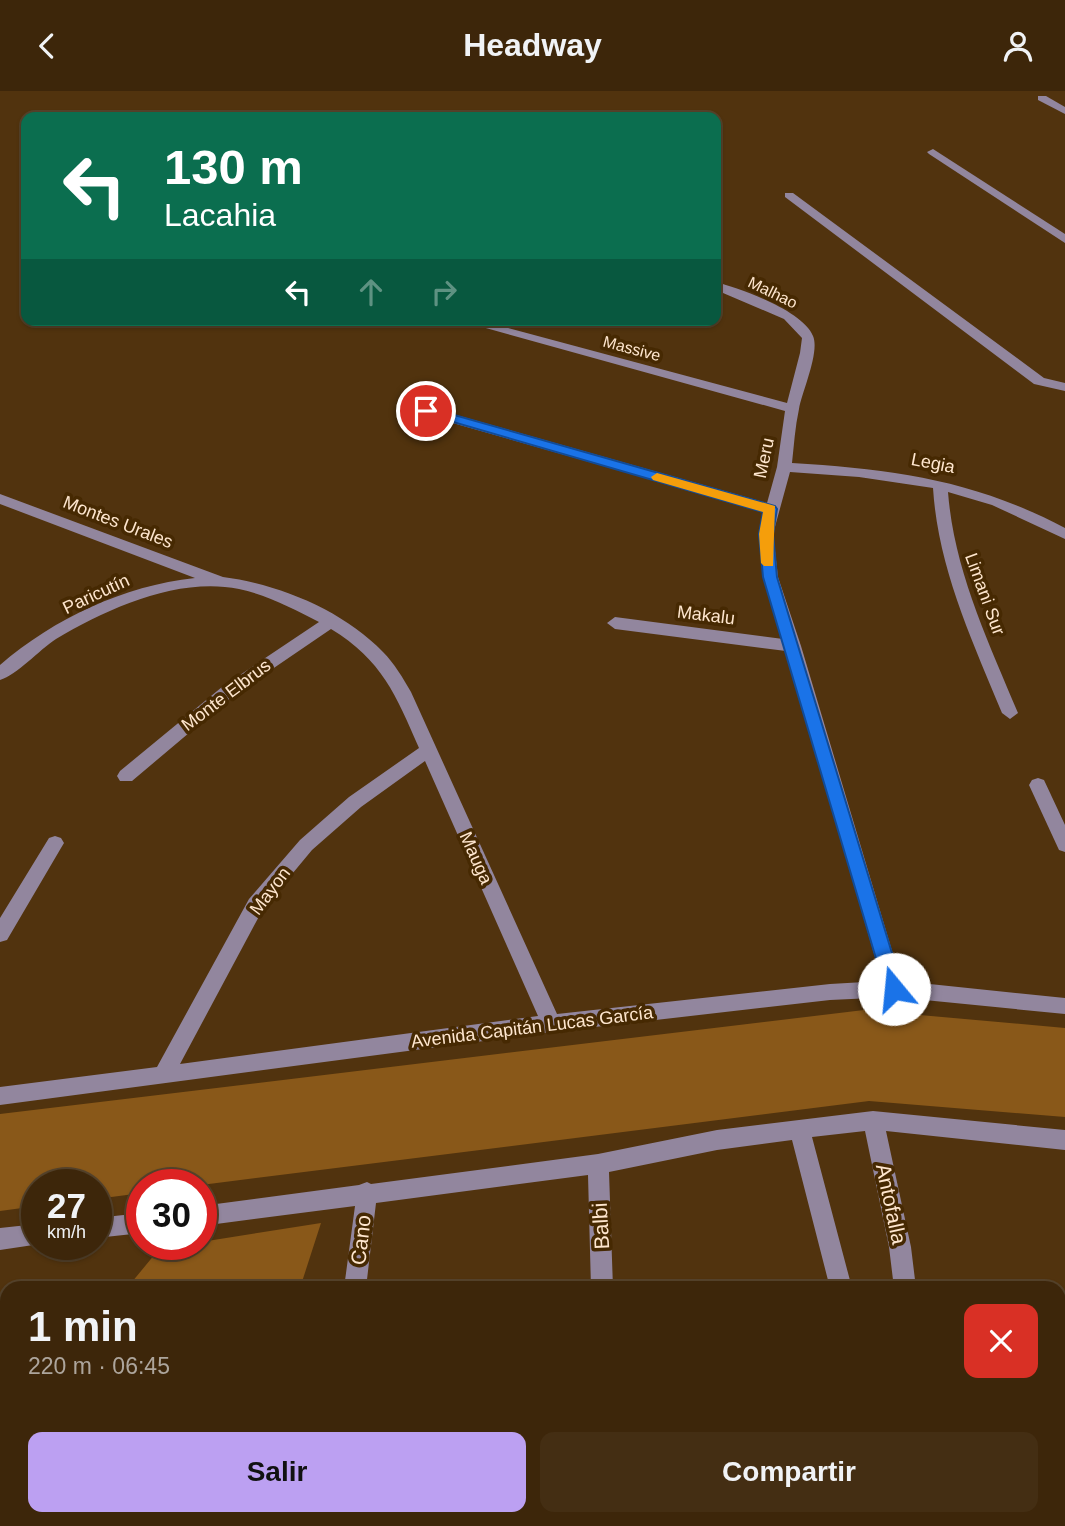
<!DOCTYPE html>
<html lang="es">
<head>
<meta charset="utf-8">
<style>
	body { margin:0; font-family:Arial,sans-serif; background:#442e13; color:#f1f3f6; height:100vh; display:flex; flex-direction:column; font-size:26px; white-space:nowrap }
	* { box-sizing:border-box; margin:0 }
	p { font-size:23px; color:#ada59c }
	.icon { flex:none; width:38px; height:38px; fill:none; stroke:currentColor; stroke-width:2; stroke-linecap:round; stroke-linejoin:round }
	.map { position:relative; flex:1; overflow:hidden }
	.panel { position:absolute; left:0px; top:1190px; width:1066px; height:245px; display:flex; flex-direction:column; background:#3d260a; border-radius:21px 21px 0 0; box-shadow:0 2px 5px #0004,0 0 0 2px #56432b }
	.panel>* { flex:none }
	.banner { position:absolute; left:21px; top:21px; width:700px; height:214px; border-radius:14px; box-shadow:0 2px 5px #0004,0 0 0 2px #56432b; background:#0b6e4f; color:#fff; overflow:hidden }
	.speed { position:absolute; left:21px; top:1078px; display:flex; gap:14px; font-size:35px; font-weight:700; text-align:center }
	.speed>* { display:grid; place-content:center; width:91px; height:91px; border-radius:50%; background:#3d260a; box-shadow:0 2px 5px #0004,0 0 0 2px #56432b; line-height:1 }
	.speed small { font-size:18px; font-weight:400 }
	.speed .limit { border:10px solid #d22; background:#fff; color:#111 }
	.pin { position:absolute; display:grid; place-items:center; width:60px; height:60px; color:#fff; margin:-30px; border:4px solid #fff; border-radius:50%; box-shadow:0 2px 7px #0007 }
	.me { position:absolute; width:77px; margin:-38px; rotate:343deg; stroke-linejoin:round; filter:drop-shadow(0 0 5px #0008) }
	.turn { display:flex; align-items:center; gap:24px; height:147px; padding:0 28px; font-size:32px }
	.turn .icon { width:91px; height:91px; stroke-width:2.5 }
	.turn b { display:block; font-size:49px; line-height:60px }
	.lanes { display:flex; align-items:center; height:66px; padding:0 28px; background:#0003; justify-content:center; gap:35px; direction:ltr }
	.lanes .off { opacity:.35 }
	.round { display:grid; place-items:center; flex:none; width:74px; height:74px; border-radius:14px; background:#442e13 }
	.head { display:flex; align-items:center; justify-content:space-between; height:119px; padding:0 28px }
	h1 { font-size:42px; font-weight:700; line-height:52px }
	.button { display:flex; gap:14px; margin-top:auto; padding:14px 28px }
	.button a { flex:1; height:80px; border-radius:14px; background:#bca0f2; color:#111; font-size:28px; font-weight:700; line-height:80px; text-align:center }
	.button a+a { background:#442e13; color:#f1f3f6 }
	header { display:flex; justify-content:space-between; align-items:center; height:91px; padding:0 28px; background:#3d260a; font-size:32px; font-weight:700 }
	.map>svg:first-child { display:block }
	.green { fill:#895819 }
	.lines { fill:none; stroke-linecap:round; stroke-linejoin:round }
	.minor { fill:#92869e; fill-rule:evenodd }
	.route { fill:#1a73e8; stroke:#114b97; stroke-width:2 }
	.slow { fill:#f59e0b }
	.labels { text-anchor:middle; stroke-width:7; stroke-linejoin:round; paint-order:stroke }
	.far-street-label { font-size:16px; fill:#fee6ce; stroke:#462902 }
	.street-label { font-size:18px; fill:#fee6ce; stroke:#462902 }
	.near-street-label { font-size:21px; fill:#fee6ce; stroke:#462902 }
</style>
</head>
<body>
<header><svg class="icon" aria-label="back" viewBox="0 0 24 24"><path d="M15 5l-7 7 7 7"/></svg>Headway<svg class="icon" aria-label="person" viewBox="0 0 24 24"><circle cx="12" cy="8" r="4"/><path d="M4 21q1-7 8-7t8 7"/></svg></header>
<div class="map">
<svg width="1065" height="1435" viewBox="0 0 1065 1435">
	<rect width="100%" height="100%" fill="#51330e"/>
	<g class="green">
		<polygon points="864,919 1065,937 1065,1026 869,1010 201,1094 142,1094 142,1102 96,1108 96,1094 37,1094 37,1115 0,1120 0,1023"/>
		<polygon points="321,1132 300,1197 127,1197 160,1157 201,1153 201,1151"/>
		<polygon points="7,1416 7,1428 217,1428 219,1435 0,1435"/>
	</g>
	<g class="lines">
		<g class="minor">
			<polygon points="1038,5 1046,5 1065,16 1065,23 1038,9"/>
			<polygon points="933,58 1065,143 1065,152 929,63 927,61"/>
			<polygon points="785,102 793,102 1044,287 1065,292 1065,300 1034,293 785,106"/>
			<path d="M716,191C742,198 803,220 813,245C820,261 802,301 799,318C795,336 794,354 792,372C893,378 974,389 1065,437V448L992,414L948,401C954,479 988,550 1018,622L1010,628L1002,622C972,549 938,477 933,397L859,386L790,381L773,443L778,486L801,555L901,890L1065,907V923L894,906L830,909L551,941L0,1014V996L157,976L249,808L300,749L349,706L419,657C396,604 382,569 331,538L234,604L132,690H120L117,685L120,680L222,596L319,531C294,518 267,504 239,498C177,486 109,517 56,548C39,559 17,584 0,589V574C55,527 123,495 195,487L0,413V403L223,486C279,493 344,520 383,561C394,572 403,587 411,601L557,923L830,893L882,890L786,560L615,538L607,532L615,526L783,548C769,505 752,467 765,421L421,323L419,320L426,316L431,317L767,412L777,376L785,320L457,229H478L787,312L800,262L802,247L784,228L716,199ZM425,670L538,925L180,973L263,818L312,759L361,716Z"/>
			<polygon points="1038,687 1044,689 1065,734 1065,761 1059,759 1029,694 1032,689"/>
			<polygon points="55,745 61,747 64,752 61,757 7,849 0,851 0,827 49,747"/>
			<polygon points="873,1020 1065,1039 1065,1059 886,1040 911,1156 916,1197 894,1197 889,1156 865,1040 812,1046 852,1197 830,1197 792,1049 717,1059 609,1081 613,1197 591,1197 588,1084 376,1112 366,1197 344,1197 355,1115 201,1135 201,1115 359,1094 367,1091 371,1093 598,1063 717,1039"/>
			<polygon points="142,1122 142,1142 96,1147 96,1127"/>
			<polygon points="37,1133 37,1153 40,1153 0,1159 0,1137"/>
			<polygon points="528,1428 552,1428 549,1435 525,1435"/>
			<polygon points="830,1428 854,1428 853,1435 829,1435"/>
			<rect x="905" y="1428" width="24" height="7"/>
		</g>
	</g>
	<polygon class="route" points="426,316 775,415 777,418 773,443 777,486 903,898 900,904 894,906 888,904 885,898 763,486 759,443 763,421 422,322 420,320"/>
	<polygon class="slow" points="657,382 775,415 773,475 764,475 761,472 759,443 763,421 653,389 651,386"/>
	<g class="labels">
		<g class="far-street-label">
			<text transform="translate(773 201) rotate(26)" y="6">Malhao</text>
			<text transform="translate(632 257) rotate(15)" y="6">Massive</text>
		</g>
		<g class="street-label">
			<text transform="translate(764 367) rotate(-78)" y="6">Meru</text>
			<text transform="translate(933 372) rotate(11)" y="6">Legia</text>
			<text transform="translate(118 431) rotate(21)" y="6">Montes Urales</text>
			<text transform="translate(96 503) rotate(-25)" y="6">Paricutín</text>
			<text transform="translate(985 503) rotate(70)" y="6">Limani Sur</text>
			<text transform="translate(706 524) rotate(7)" y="6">Makalu</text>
			<text transform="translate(226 604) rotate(-37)" y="6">Monte Elbrus</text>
			<text transform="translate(476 767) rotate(66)" y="6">Mauga</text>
			<text transform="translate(270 800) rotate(-53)" y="6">Mayon</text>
			<text transform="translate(532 936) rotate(-7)" y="6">Avenida Capitán Lucas García</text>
		</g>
		<g class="near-street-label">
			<text transform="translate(891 1113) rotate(78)" y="7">Antofalla</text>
			<text transform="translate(601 1135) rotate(-93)" y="7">Balbi</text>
			<text transform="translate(361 1149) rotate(-83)" y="7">Cano</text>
		</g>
	</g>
</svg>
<div class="speed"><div>27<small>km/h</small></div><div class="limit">30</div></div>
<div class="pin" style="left:426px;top:320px;background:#d93025"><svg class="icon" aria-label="arrive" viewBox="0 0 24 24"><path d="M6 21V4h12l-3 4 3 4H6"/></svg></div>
<svg class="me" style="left:894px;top:898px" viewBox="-20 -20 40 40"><circle r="19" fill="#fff"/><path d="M0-13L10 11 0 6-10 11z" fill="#1a73e8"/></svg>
<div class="banner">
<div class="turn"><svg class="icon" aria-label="left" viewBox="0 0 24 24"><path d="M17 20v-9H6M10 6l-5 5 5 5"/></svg><div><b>130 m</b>Lacahia</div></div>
<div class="lanes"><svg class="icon" aria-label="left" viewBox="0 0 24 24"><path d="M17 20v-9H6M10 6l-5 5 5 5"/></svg><svg class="icon off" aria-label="ahead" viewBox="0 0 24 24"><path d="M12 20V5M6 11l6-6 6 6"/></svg><svg class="icon off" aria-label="right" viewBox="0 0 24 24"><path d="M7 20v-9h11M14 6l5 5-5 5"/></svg></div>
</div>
<section class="panel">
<div class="head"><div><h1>1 min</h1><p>220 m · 06:45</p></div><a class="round" style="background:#d93025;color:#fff"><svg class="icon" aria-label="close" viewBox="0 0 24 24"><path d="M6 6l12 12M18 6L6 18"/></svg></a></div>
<div class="button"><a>Salir</a><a>Compartir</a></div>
</section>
</div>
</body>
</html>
